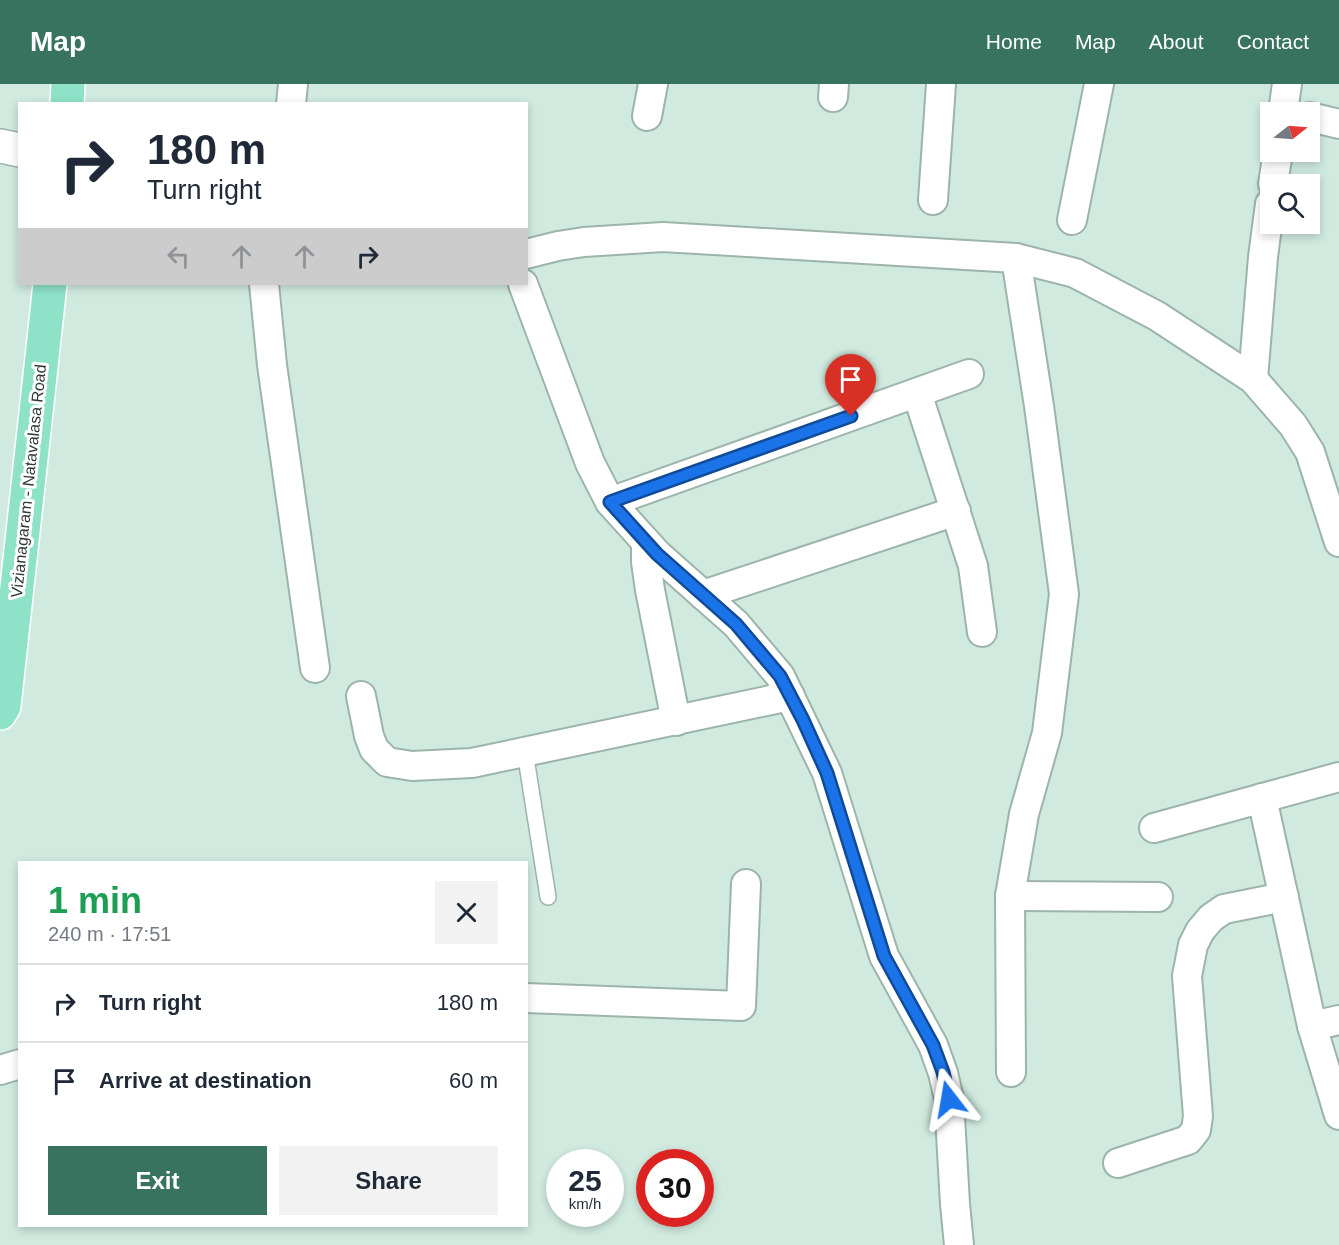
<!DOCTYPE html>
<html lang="en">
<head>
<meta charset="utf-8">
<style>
	body { margin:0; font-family:Helvetica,sans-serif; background:#f2f2f3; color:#1f2937; height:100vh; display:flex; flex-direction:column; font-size:22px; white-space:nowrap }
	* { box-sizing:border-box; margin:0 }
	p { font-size:20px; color:#747a83 }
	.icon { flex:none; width:33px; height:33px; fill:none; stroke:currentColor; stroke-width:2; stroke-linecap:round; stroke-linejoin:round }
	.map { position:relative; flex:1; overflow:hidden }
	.side { position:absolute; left:18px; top:777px; width:510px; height:366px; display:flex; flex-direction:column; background:#fff; border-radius:0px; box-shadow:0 3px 9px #0003 }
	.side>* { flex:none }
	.top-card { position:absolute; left:18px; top:18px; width:510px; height:183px; border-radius:0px; box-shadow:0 3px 9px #0003; background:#fff; color:#1f2937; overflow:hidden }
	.needle { width:39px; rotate:73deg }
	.tools { position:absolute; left:1260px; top:18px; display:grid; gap:12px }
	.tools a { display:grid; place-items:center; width:60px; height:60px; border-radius:0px; background:#fff; box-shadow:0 3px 9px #0003; font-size:30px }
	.speed { position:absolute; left:546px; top:1065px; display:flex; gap:12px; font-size:30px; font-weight:700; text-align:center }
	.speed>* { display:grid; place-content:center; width:78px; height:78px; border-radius:50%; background:#fff; box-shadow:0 3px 9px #0003; line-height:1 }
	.speed small { font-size:15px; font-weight:400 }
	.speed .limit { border:9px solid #d22; background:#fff; color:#111 }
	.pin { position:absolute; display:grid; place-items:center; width:51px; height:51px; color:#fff; margin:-62px -26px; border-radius:50% 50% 50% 0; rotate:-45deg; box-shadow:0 0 6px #0007 }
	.pin .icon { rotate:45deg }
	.me { position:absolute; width:66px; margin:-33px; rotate:346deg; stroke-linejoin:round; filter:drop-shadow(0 0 4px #0008) }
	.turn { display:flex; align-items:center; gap:21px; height:126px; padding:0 30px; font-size:27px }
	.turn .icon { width:78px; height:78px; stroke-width:2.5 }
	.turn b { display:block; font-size:42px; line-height:51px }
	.lanes { display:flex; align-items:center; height:57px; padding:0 30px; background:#0003; justify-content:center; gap:30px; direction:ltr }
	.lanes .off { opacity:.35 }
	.round { display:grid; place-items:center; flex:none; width:63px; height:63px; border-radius:0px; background:#f2f2f3 }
	.headline { display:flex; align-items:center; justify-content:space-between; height:102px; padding:0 30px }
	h1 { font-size:36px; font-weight:600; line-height:45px; color:#1e9e55 }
	.action { display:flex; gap:12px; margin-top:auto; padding:12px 30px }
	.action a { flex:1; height:69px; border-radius:0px; background:#37735e; color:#fff; font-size:24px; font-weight:600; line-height:69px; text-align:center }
	.action a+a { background:#f2f2f3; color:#1f2937 }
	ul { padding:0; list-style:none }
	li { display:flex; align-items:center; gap:18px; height:78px; padding:0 30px; border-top:2px solid #e0e1e3 }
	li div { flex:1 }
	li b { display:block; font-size:22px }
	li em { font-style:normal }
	header { display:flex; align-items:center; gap:36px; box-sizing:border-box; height:84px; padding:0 30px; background:#37735e; color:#fff }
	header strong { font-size:28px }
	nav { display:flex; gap:33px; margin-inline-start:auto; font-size:21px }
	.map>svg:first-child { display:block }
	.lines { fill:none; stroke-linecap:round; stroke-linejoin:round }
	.service-casing { stroke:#9cb4aa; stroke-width:18 }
	.minor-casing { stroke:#9cb4aa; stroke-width:32 }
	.tertiary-casing { stroke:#9cb4aa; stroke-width:36 }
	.primary-casing { stroke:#fff; stroke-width:36 }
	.service { stroke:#fff; stroke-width:15 }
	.minor { stroke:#fff; stroke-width:28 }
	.tertiary { stroke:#fff; stroke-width:33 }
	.primary { stroke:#8ee2c8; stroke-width:33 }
	.route-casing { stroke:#114b97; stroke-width:15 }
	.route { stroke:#1a73e8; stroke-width:10 }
	.labels { text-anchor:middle; stroke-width:6; stroke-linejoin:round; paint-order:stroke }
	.street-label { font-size:16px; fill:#2d3733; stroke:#fff }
</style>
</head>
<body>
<header>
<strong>Map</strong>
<nav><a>Home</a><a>Map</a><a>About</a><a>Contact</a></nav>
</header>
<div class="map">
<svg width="1339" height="1161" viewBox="0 0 1339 1161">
	<rect width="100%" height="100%" fill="#d0eadf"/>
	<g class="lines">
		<g class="service-casing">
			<polyline id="service" points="525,668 548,813"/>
		</g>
		<g class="minor-casing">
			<g id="minor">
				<polyline points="833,13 834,0"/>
				<polyline points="291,20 293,0"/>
				<polyline points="1283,28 1287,0"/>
				<polyline points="647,32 653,0"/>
				<polyline points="1310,33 1339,40"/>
				<polyline points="1273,100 1278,68"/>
				<polyline points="933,116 941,0"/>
				<polyline points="1072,136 1099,0"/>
				<polyline points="526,170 558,162 584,158 663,153 1016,174 1075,189 1157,232 1253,295 1293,341 1310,368 1339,458"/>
				<polyline points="264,200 272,281 315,584"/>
				<polyline points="523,200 590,379 610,418 657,470 736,540 780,592 827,689 884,872 933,961 943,989 949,1015 955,1120 959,1161"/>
				<polyline points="1253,295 1263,173 1270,120"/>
				<polyline points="917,309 973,482 982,548"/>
				<polyline points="610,418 969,290"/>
				<polyline points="646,458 646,478 650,506 676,637"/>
				<polyline points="703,511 956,427"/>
				<polyline points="361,612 369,652 374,665 387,678 412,682 472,679 790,612"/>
				<polyline points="1262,714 1312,942 1339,1031"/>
				<polyline points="1154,744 1339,693"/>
				<polyline points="1010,812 1158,813"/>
				<polyline points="526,914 741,922 746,800"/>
				<polyline points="1312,942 1339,936"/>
				<polyline points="0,986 20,980"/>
				<polyline points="1011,988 1010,812 1024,730 1047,649 1064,510 1039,322 1016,174"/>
				<polyline points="1118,1079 1188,1056 1196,1046 1198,1032 1187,892 1193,861 1200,847 1211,834 1224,825 1284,813"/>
			</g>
		</g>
		<g class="tertiary-casing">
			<polyline id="tertiary" points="0,62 20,66"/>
		</g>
		<g class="primary-casing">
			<g id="primary">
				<polyline points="67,20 68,0"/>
				<polyline points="0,629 4,622 50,200"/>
			</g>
		</g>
		<use href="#service" class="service"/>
		<use href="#minor" class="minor"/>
		<use href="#tertiary" class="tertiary"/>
		<use href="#primary" class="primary"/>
	</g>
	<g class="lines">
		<g class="route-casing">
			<polyline id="route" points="851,332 610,418 657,470 736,540 780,592 803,636 827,689 884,872 933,961 943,988 949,1015"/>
		</g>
		<use href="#route" class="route"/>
	</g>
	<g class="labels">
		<g class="street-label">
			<text transform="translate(28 397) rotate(-84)" y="6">Vizianagaram - Natavalasa Road</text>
		</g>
	</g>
</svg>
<div class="tools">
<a><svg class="needle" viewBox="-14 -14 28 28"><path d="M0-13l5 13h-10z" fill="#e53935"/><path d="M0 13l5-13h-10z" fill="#747a83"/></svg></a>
<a><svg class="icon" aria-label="search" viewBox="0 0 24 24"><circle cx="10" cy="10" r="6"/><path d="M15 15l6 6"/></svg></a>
</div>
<div class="speed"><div>25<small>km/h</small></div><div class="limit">30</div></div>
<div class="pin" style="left:851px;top:332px;background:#d93025"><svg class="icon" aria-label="arrive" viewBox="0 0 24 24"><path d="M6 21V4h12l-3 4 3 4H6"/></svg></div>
<svg class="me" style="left:949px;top:1015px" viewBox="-20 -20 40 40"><path d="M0-17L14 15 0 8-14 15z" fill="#1a73e8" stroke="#fff" stroke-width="4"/></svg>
<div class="top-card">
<div class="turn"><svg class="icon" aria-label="right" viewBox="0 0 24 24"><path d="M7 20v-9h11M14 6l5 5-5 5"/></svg><div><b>180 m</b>Turn right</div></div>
<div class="lanes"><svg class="icon off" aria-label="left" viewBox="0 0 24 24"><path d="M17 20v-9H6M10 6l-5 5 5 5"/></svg><svg class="icon off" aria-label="ahead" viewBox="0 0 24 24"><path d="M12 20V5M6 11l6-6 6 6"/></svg><svg class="icon off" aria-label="ahead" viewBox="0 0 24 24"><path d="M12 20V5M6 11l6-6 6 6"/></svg><svg class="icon" aria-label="right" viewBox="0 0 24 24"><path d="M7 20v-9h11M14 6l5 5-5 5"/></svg></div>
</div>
<section class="side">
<div class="headline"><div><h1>1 min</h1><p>240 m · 17:51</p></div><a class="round"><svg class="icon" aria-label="close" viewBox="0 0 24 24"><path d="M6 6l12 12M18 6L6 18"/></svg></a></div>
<ul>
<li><svg class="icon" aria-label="right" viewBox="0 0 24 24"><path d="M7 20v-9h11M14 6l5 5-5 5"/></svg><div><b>Turn right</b></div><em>180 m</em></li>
<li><svg class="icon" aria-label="arrive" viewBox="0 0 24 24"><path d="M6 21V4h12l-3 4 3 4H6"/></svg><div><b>Arrive at destination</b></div><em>60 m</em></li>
</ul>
<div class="action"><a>Exit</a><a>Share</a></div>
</section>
</div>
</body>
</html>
